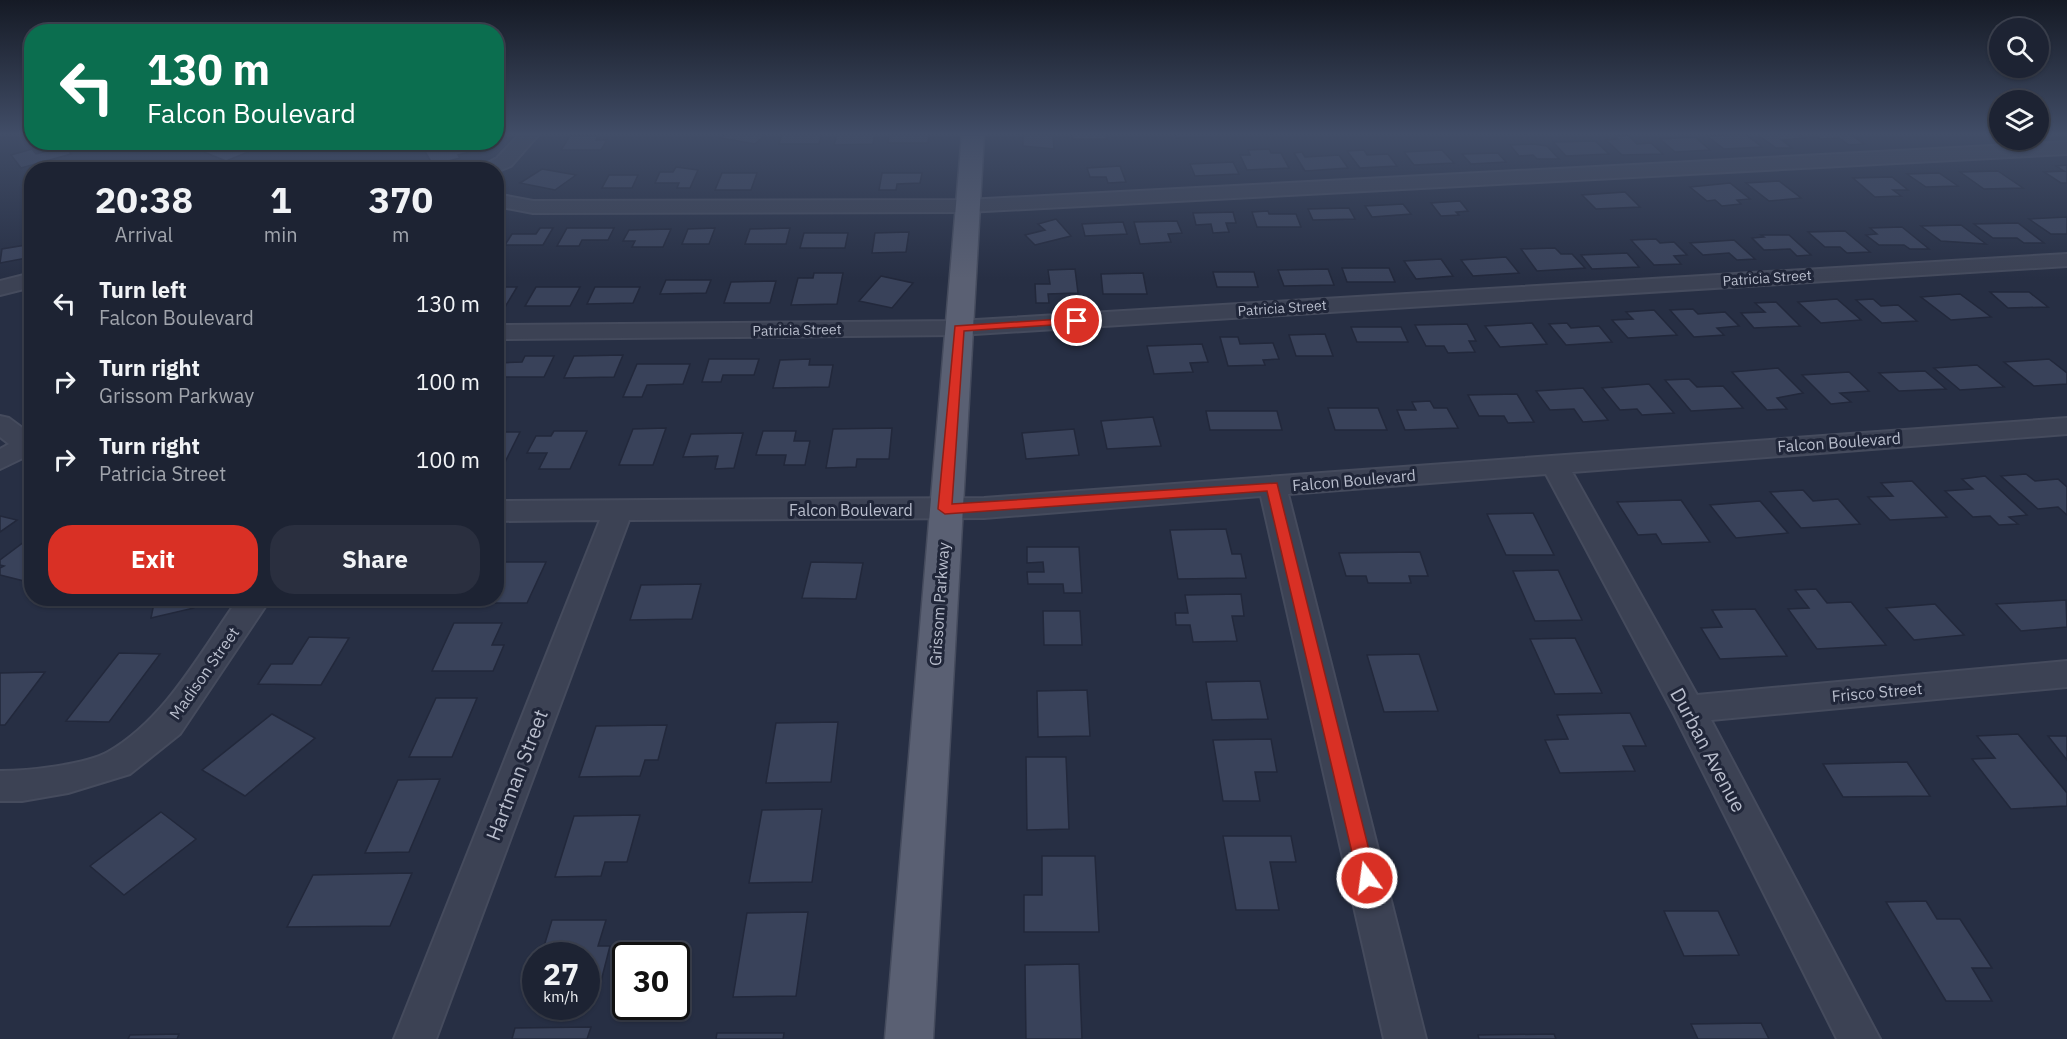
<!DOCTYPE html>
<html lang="en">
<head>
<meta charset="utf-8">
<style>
	body { margin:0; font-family:"IBM Plex Sans",sans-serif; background:#2a2f3f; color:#f1f3f6; height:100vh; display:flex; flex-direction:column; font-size:22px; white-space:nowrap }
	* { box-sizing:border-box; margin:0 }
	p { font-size:20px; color:#a0a4ac }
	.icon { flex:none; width:33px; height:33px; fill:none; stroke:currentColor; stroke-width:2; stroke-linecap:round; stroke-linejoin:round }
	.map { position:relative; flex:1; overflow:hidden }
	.drawer { position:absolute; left:24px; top:162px; width:480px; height:444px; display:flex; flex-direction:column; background:#1d2333; border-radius:24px; box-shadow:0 2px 4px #0004,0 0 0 2px #3b404e }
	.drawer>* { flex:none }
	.top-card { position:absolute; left:24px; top:24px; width:480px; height:126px; border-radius:24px; box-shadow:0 2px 4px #0004,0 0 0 2px #3b404e; background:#0b6e4f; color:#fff; overflow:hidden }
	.buttons { position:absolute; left:1989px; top:18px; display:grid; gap:12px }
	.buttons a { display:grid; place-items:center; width:60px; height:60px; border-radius:50%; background:#1d2333; box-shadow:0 2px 4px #0004,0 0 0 2px #3b404e; font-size:30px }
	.speed { position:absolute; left:522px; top:942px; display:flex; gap:12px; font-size:30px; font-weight:700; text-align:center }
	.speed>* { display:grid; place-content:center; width:78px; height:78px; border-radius:50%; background:#1d2333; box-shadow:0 2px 4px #0004,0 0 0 2px #3b404e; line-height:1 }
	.speed small { font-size:15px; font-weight:400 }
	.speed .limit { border:3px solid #111; border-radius:9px; background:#fff; color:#111 }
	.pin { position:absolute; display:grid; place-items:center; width:51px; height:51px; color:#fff; margin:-26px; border:3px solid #fff; border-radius:50%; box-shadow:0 2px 6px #0007 }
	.me { position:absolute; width:66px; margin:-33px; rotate:346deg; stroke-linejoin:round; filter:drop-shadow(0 0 4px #0008) }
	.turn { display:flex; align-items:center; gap:21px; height:126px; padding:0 24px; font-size:27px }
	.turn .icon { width:78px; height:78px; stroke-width:2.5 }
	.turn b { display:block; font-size:42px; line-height:51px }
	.eta { display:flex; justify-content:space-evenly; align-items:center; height:102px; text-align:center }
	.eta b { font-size:36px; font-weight:700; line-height:42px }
	.action { display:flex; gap:12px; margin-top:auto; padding:12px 24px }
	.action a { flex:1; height:69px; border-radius:24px; background:#d93025; color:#fff; font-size:24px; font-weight:700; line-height:69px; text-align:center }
	.action a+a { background:#2a2f3f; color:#f1f3f6 }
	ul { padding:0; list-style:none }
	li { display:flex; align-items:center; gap:18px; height:78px; padding:0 24px }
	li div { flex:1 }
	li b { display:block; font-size:22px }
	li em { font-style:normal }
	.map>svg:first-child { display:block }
	.building { fill:#39425a; stroke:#22283b; stroke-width:1.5 }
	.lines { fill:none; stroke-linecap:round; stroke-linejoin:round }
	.minor-casing { stroke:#454b5d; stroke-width:4 }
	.major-casing { stroke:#454b5d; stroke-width:3 }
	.minor { fill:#3c4254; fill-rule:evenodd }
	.major { fill:#5a6073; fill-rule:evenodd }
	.route { fill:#d93025; stroke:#8d1f18; stroke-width:1.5 }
	.labels { text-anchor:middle; stroke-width:6; stroke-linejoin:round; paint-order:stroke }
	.far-street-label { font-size:14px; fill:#b9becd; stroke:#202639 }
	.street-label { font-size:16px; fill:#b9becd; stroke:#202639 }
	.near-street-label { font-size:20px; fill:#b9becd; stroke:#202639 }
</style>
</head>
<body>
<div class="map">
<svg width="2067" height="1039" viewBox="0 0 2067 1039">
	<rect width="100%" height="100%" fill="#272f44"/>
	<g class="building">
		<polygon points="726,134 758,134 765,135 755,144 721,138"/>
		<polygon points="782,134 822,134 819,144 779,144"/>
		<polygon points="837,134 875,134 873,144 834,145"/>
		<polygon points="889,134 929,134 928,143 888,143"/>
		<polygon points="1023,134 1053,135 1054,149 1023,146"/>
		<rect x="1072" y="134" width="35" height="5"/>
		<polygon points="1175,134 1217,134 1218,136 1176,138"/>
		<polygon points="1745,134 1762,147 1724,149 1707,136"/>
		<polygon points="1757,134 1797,134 1803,138 1782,140 1792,148 1776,148"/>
		<polygon points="1813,134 1850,134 1864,144 1849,145 1839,138 1820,139"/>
		<polygon points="1628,135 1637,144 1651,143 1663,154 1622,155 1606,140 1618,139 1614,136"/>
		<polygon points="570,136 598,136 596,140 607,140 601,150 561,150"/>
		<polygon points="1695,137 1710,150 1675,152 1660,139"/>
		<polygon points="1595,141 1609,154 1566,156 1553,142"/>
		<polygon points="100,142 133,142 106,150"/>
		<polygon points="219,142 258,142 265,145 226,161 199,150"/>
		<polygon points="456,142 472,142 477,150 458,155 460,158 433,165 424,150"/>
		<polygon points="1533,144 1547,146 1559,159 1537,159 1533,155 1519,156 1510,145"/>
		<polygon points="65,146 71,154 21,168 11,155 32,149 36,154"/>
		<polygon points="1269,149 1271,153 1281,153 1289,168 1247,170 1240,155 1250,155 1248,150"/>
		<polygon points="1364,150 1367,155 1388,154 1397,166 1360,168 1347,151"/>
		<polygon points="1442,150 1454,163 1414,165 1404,152"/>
		<polygon points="1302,152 1305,157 1339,155 1348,168 1305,171 1294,153"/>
		<polygon points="1498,153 1506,162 1471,164 1462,154"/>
		<polygon points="1233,162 1239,174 1195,176 1190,164"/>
		<polygon points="2067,165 2067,183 2061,183 2044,172 2064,171 2056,166"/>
		<polygon points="1120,166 1126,182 1108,183 1106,177 1090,177 1087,168"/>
		<polygon points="676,167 698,170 690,188 677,188 679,183 655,183 660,172 673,172"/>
		<polygon points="542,169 576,175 555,190 520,183"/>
		<polygon points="1998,171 2023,188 1984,189 1960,172"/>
		<polygon points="722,173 757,173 751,190 715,190"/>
		<polygon points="882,173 922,173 920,183 897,184 896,190 879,190"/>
		<polygon points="1939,173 1958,186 1926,187 1907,174"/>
		<polygon points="609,175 638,175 632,188 602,188"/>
		<polygon points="1892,177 1908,190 1893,190 1901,196 1875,197 1853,178"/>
		<polygon points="1779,181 1801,198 1769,201 1746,183"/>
		<polygon points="1730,183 1750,199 1737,200 1741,204 1722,206 1715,200 1707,201 1690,187"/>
		<polygon points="1625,192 1640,207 1596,209 1582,195"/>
		<polygon points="1460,201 1468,211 1456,212 1459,215 1441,216 1431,203"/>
		<polygon points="1403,204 1411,214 1372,217 1365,206"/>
		<polygon points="1349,208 1355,219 1313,220 1308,209"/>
		<polygon points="1268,211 1269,214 1296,214 1301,227 1257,227 1252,212"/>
		<polygon points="1233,212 1236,223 1226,223 1229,232 1213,233 1211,224 1196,225 1193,213"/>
		<polygon points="2067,217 2067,234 2051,234 2029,219"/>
		<polygon points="1056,219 1071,236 1035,245 1025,235 1045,230 1038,224"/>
		<polygon points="1177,221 1182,233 1168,234 1171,242 1140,244 1134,222"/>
		<polygon points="1123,222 1127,234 1085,236 1082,224"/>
		<polygon points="2018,223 2044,243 2024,243 2017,238 1993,238 1974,224"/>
		<polygon points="1961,225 1986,244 1941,241 1921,226"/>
		<polygon points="1902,227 1929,249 1910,249 1904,245 1879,245 1866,235 1877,234 1870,228"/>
		<polygon points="540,228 553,228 543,245 505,245 512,234 536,234"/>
		<polygon points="567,228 614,228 608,240 582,240 579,246 557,246"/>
		<polygon points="715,228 709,244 682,244 688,229"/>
		<polygon points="790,228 786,244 745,244 750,229"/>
		<polygon points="671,229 663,247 632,247 635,241 623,241 629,230"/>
		<polygon points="1845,231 1870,252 1847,253 1840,247 1825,247 1808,232"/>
		<polygon points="909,232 906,252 872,253 875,233"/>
		<polygon points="804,233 848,233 845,248 800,248"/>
		<polygon points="1761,235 1789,235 1811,255 1797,256 1790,249 1764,250 1752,238 1764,237"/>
		<polygon points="1656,239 1660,243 1674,242 1687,255 1674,256 1681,264 1654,265 1631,240"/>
		<polygon points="1734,240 1755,259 1737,260 1729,253 1703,255 1690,243"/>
		<polygon points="32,244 32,257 0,263 2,249"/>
		<polygon points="1555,248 1561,254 1572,254 1585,268 1537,271 1521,249"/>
		<polygon points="1627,253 1639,267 1592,269 1581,255"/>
		<polygon points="1506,257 1519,273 1473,276 1461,260"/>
		<polygon points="1441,259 1453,276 1416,279 1404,261"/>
		<polygon points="1342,268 1389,268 1395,282 1347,282"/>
		<polygon points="1075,269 1078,293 1048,294 1049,303 1036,303 1035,284 1050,284 1048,270"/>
		<polygon points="1328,269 1334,285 1284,286 1278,270"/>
		<polygon points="1213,272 1254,272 1258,287 1217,287"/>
		<polygon points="814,273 843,273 837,304 791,305 798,278 813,278"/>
		<polygon points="1143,273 1147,294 1103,294 1101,274"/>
		<polygon points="881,276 913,283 892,308 859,301"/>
		<polygon points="666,280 711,280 706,293 660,294"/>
		<polygon points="776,281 770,303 724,303 731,282"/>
		<polygon points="496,287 517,287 505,307 496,307"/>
		<polygon points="536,287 580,287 570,306 525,306"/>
		<polygon points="595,287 640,287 633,303 587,304"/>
		<polygon points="1990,292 2029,292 2048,307 2008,308"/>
		<polygon points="1960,294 1991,317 1951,320 1921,297"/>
		<polygon points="1837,299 1861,320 1821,323 1798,302"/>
		<polygon points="1873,299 1881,306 1898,305 1917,321 1882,323 1856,300"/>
		<polygon points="1776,302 1800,326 1754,328 1741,313 1765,312 1755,303"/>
		<polygon points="1693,309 1698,314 1725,312 1739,326 1717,328 1724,335 1694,337 1670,310"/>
		<polygon points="1654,310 1677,335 1628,338 1612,320 1633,319 1626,312"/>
		<polygon points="1532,323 1547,344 1500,347 1485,326"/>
		<polygon points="1567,323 1571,328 1599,326 1612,342 1566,345 1549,324"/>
		<polygon points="1467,324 1476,341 1469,341 1475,352 1448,353 1444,346 1426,346 1415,325"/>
		<polygon points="1351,327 1401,327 1408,342 1357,342"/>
		<polygon points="1325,334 1333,356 1296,356 1289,335"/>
		<polygon points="1220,337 1238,337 1240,344 1273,343 1279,359 1263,360 1265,365 1228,366"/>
		<polygon points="1202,344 1208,362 1190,363 1193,372 1154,374 1147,346"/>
		<polygon points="623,355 614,377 564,378 574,356"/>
		<polygon points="525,356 554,356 544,377 496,377 499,363 522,362"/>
		<polygon points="709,359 759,359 754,375 723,375 721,382 702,382"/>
		<polygon points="810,359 809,365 833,365 829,387 773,388 780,360"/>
		<polygon points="2049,359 2067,373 2067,384 2034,386 2004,362"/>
		<polygon points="637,364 690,364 683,384 647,385 642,397 623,397"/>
		<polygon points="1977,365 2004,387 1960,390 1934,368"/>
		<polygon points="1778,368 1803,393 1777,398 1787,409 1767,410 1732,372"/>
		<polygon points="1925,371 1946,389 1899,391 1879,373"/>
		<polygon points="1849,372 1869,391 1840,393 1851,402 1831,404 1802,375"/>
		<polygon points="1689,379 1697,387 1723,386 1743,408 1691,411 1665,380"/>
		<polygon points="1649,384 1674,413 1642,415 1637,409 1620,410 1602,388"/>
		<polygon points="1583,388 1608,420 1583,422 1574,409 1550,410 1536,391"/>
		<polygon points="1517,394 1534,422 1508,423 1504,416 1479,416 1468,395"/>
		<polygon points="1430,401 1434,408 1447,408 1458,428 1405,430 1397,410 1416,410 1412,402"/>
		<polygon points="1328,408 1378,408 1387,430 1335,430"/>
		<polygon points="1206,411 1277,411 1282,430 1210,430"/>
		<polygon points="1153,417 1161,446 1107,449 1101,421"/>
		<polygon points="666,428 653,465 619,465 633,429"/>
		<polygon points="892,428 889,459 857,459 856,467 826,468 833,429"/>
		<polygon points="1074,429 1079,455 1026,459 1022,433"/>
		<polygon points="554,431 587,431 570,469 539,469 547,453 527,453 536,436 551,436"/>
		<polygon points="763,431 796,431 794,441 810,441 805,465 784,465 786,455 756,455"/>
		<polygon points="496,432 520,432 503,466 496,466"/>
		<polygon points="743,433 734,468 715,469 718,456 683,457 691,434"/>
		<polygon points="2026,474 2035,481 2058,479 2067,487 2067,515 2058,507 2038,509 2001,476"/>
		<polygon points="1985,476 2027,515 2009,517 2018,524 1999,525 1990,516 1973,517 1945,491 1973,489 1962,479"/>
		<polygon points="1912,481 1947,517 1890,520 1868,497 1893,496 1881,483"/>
		<polygon points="1803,490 1813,501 1838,499 1860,524 1801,528 1770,492"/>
		<polygon points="1681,500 1710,542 1662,544 1656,534 1638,535 1617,502"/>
		<polygon points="1760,501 1788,533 1736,538 1710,505"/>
		<polygon points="1533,513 1554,555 1506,555 1487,514"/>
		<polygon points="0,516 17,520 0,532"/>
		<polygon points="1226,529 1232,554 1241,554 1246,578 1178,579 1170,530"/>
		<polygon points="32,536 32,583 0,575 0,568 4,566 0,565 0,560"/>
		<polygon points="1027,547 1079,547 1082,593 1064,593 1063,584 1028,584 1027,572 1044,572 1043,562 1027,563"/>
		<polygon points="1420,552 1428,576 1409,576 1411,583 1368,583 1366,576 1346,576 1339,553"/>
		<polygon points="496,562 546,562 527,603 468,603 470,598 496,598"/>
		<polygon points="811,562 863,563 856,599 802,598"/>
		<polygon points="1558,570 1582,620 1535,621 1513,571"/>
		<polygon points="701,584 692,619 630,620 641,585"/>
		<polygon points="1816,589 1827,603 1851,602 1886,645 1817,649 1788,609 1809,608 1795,590"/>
		<polygon points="1241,594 1244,616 1232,616 1237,641 1193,642 1190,625 1176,625 1175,613 1188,613 1185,595"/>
		<polygon points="155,598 196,598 194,608 151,618"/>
		<polygon points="313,598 383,598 311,600"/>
		<polygon points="2066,600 2067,627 2021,631 1996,604"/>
		<polygon points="1935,604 1964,635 1914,640 1886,608"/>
		<polygon points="1755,609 1787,656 1720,659 1701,628 1722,627 1712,610"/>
		<polygon points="1043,611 1080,611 1082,645 1044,645"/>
		<polygon points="454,623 502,623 492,645 504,645 493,671 432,671"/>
		<polygon points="309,637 349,638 321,685 258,684 271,664 292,664"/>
		<polygon points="1575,638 1602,693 1555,694 1530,639"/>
		<polygon points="119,653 160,654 109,722 66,721"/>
		<polygon points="1419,654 1438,711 1384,712 1367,655"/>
		<polygon points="45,672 5,725 0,725 0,673"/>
		<polygon points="1260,681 1268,719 1212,720 1206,682"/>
		<polygon points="1087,690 1090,736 1038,737 1037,691"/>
		<polygon points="436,698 477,698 452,757 409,757"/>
		<polygon points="1630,713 1646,746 1623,746 1635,771 1560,773 1545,740 1568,739 1557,715"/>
		<polygon points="272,714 315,738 245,796 202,770"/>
		<polygon points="838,722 831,782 766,783 776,723"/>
		<polygon points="667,725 658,760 645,760 640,776 579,777 596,726"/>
		<polygon points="2018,734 2067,793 2067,806 2011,809 1972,759 1995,758 1977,736"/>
		<polygon points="2048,736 2067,736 2067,760"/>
		<polygon points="1271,739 1277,772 1255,772 1260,801 1223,801 1213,740"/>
		<polygon points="1026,757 1066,757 1069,829 1027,830"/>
		<polygon points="1907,762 1930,796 1843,797 1823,764"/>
		<polygon points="440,779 409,852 365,853 398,780"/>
		<polygon points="822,809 812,882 749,883 762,810"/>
		<polygon points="161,812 196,839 124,895 90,866"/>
		<polygon points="640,815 627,862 605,862 601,876 555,877 574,816"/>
		<polygon points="1223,836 1291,836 1296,862 1270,862 1279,910 1236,910"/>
		<polygon points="1042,856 1095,856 1099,932 1024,932 1024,895 1042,895"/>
		<polygon points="412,873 390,926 287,927 313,875"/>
		<polygon points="1926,901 1937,919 1960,919 1992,968 1972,968 1992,1001 1946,1001 1886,902"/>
		<polygon points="1664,911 1718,911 1739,955 1684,956"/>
		<polygon points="808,912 796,996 733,997 747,913"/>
		<polygon points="552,920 606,920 598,946 610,946 598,993 586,993 586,956 541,956"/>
		<polygon points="1079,964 1082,1039 1026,1039 1025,965"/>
		<polygon points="1761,1023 1769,1039 1698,1039 1691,1024"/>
		<polygon points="591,1027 587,1039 512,1039 515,1028"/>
		<polygon points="717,1033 784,1033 783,1039 716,1039"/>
		<polygon points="179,1034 177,1039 128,1039 130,1035"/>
		<polygon points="1554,1034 1556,1039 1479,1039 1478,1035"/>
	</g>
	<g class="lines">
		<g class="minor-casing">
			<g id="minor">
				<polygon points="520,134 539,134 511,166 496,172 496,170 475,170 497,158"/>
				<polygon points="2067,142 2067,154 967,212 533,213 496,206 496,194 533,201 967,200"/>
				<polygon points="2067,254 2067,266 959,335 496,339 496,325 959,321"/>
				<polygon points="32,273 32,287 0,295 0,281"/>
				<polygon points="0,416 9,418 32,435 32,457 27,456 0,469 0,449 9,444 0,437"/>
				<polygon points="2067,418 2067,434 1572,472 1697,695 2067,661 2067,687 1711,720 1880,1039 1837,1039 1674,714 1546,474 1288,494 1426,1039 1384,1039 1261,496 984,518 629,520 436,1039 394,1039 600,520 496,521 496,501 984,498"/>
				<path d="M239,598H271L180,734L130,774L68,793L22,801H0V771C27,771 85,765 108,752C166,719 201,651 239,598Z"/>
			</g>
		</g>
		<g class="major-casing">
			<polygon id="major" points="962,134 984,134 933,1039 885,1039"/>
		</g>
		<use href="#minor" class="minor"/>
		<use href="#major" class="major"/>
	</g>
	<linearGradient id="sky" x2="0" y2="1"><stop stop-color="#151a25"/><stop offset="0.48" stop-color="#414d67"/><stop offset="1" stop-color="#414d67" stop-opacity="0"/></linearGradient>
	<rect width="2067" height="279" fill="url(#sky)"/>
	<polygon class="route" points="1077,318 1081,319 1081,323 964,331 952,504 1277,483 1376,878 1373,884 1367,886 1360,884 1358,878 1267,491 945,514 938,509 955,326"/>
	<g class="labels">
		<g class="far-street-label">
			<text transform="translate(1767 278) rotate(-4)" y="5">Patricia Street</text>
			<text transform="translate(1282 308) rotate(-4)" y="5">Patricia Street</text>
			<text transform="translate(797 330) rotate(-1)" y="5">Patricia Street</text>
		</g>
		<g class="street-label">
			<text transform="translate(1839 442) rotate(-4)" y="6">Falcon Boulevard</text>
			<text transform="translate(1354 480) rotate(-5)" y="6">Falcon Boulevard</text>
			<text x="851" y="516">Falcon Boulevard</text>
			<text transform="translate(939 604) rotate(-86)" y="6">Grissom Parkway</text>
			<text transform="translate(204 673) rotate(-55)" y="6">Madison Street</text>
			<text transform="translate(1877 692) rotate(-5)" y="6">Frisco Street</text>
		</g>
		<g class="near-street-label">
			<text transform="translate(1708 750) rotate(62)" y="7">Durban Avenue</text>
			<text transform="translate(517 775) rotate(-69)" y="7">Hartman Street</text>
		</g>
	</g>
</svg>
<div class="buttons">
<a><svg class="icon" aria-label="search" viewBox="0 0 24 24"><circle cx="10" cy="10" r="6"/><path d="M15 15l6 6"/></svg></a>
<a><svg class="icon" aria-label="layers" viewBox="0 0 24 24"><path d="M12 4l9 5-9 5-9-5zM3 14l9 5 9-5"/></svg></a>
</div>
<div class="speed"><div>27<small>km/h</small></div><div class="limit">30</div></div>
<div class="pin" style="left:1077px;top:321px;background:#d93025"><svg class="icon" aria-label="arrive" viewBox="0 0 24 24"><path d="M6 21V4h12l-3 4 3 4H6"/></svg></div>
<svg class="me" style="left:1367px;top:878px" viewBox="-20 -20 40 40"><circle r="17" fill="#d93025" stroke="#fff" stroke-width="3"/><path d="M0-11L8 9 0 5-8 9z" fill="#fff"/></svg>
<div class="top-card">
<div class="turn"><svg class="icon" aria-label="left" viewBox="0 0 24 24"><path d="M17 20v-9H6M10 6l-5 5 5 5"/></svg><div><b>130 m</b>Falcon Boulevard</div></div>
</div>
<section class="drawer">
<div class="eta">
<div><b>20:38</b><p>Arrival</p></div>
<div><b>1</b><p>min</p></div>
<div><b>370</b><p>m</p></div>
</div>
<ul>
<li><svg class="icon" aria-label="left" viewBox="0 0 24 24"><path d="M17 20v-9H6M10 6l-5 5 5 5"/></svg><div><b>Turn left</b><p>Falcon Boulevard</p></div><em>130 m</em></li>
<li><svg class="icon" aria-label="right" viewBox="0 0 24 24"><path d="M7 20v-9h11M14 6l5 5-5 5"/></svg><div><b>Turn right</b><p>Grissom Parkway</p></div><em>100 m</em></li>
<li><svg class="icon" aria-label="right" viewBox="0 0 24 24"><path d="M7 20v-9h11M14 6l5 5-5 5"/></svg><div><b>Turn right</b><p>Patricia Street</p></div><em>100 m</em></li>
</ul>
<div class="action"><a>Exit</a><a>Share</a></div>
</section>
</div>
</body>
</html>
